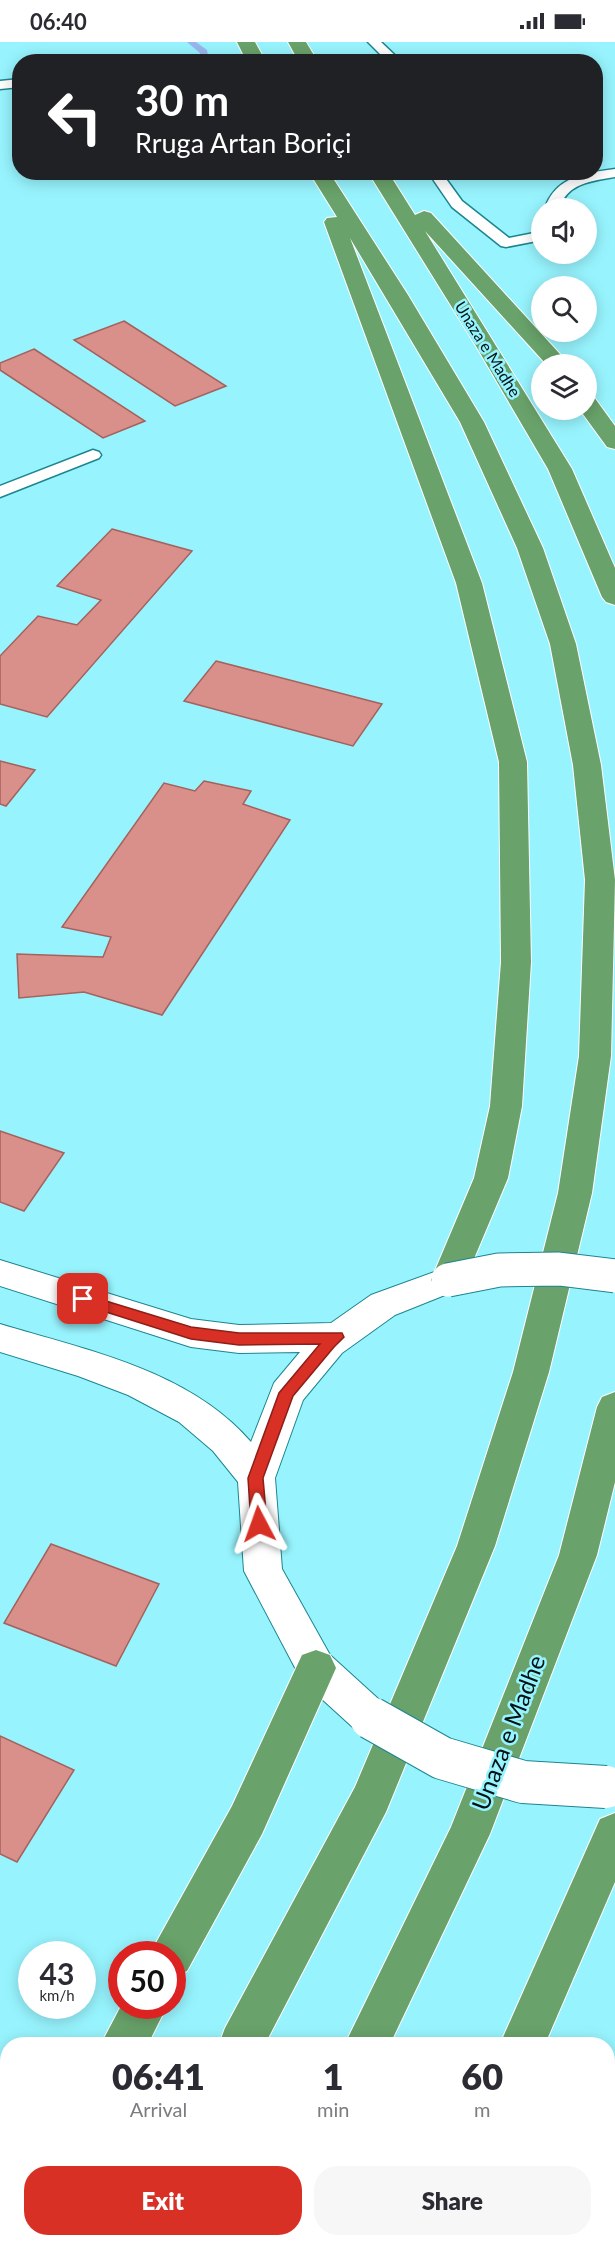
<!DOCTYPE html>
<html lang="en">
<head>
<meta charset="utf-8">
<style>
	body { margin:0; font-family:Lato,sans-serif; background:#f7f7f7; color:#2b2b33; height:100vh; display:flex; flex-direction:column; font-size:22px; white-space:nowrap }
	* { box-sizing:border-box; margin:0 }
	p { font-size:20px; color:#7c7c81 }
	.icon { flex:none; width:33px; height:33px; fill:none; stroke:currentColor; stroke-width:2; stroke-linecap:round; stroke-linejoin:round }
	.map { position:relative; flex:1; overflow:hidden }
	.drawer { position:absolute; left:0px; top:1995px; width:615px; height:210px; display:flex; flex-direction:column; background:#fff; border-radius:24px 24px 0 0; box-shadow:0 3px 15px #0003 }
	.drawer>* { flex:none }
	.guide { position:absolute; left:12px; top:12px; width:591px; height:126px; border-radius:24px; box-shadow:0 3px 15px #0003; background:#202124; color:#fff; overflow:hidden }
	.controls { position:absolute; left:531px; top:156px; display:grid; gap:12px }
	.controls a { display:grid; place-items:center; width:66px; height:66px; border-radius:50%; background:#fff; box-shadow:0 3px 15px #0003; font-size:30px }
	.speed { position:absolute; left:18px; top:1899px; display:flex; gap:12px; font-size:30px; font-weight:700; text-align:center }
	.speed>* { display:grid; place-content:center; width:78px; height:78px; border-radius:50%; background:#fff; box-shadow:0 3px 15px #0003; line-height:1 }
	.speed small { font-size:15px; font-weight:400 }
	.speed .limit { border:9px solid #d22; background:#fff; color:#111 }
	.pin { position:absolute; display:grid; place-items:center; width:51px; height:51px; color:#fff; margin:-26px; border-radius:12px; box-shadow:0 3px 9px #0006 }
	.me { position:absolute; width:66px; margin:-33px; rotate:356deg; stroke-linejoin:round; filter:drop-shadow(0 0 4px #0008) }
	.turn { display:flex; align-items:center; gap:21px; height:126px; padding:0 24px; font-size:27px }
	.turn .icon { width:78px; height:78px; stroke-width:2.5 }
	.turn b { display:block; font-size:42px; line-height:51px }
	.eta { display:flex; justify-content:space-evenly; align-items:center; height:102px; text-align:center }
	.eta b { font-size:36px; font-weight:800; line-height:42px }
	.cta { display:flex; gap:12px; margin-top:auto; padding:12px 24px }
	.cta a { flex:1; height:69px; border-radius:24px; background:#d93025; color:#fff; font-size:24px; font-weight:800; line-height:69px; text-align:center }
	.cta a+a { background:#f7f7f7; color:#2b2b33 }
	.status { display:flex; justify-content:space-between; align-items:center; height:42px; padding:0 30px; background:#fff; direction:ltr }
	.status svg { height:16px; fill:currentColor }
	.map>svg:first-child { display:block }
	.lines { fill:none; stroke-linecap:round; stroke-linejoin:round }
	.stream { fill:#9bb6ee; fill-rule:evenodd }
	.building { fill:#d9908a; stroke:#a5615c; stroke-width:1.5 }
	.lane-casing { stroke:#1c858f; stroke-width:3 }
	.secondary-casing { stroke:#1c858f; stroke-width:2 }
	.highway-casing { stroke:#fff; stroke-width:2 }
	.lane { fill:#fff; fill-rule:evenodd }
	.secondary { fill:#fff; fill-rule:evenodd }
	.highway { fill:#69a26a; fill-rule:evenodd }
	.secondary-bridge-far1-casing { stroke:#1c858f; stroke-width:35; stroke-linecap:butt }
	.secondary-bridge-casing { stroke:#1c858f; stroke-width:44; stroke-linecap:butt }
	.secondary-bridge-far1 { stroke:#fff; stroke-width:33 }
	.secondary-bridge { stroke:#fff; stroke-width:42 }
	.route { fill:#d93025; stroke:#8d1f18; stroke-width:1.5 }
	.labels { text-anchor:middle; stroke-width:5; stroke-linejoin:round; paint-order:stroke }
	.far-street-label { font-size:16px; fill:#011214; stroke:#97f4fe }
	.near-street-label { font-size:24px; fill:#011214; stroke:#97f4fe }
</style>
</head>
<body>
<div class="status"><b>06:40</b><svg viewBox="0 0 49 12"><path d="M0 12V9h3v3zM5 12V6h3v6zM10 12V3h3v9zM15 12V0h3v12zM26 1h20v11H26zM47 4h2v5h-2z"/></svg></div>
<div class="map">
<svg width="615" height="2205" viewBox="0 0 615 2205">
	<rect width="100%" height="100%" fill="#97f4fe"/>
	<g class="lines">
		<polygon class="stream" points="187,0 196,0 207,8 209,20 201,20 200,11"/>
	</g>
	<g class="building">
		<polygon points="124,279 226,344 175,364 74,298"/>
		<polygon points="34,307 145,379 103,396 0,328 0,321"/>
		<polygon points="112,487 192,509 47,675 0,662 0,614 38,574 77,583 101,558 57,544"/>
		<polygon points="216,619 382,662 353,704 184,659"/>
		<polygon points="0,719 35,728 6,764 0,762"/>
		<polygon points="204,739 251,749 243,762 290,778 162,973 84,950 19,956 17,912 103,915 111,895 62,885 164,741 195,749"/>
		<polygon points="0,1089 64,1111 24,1169 0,1160"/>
		<polygon points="51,1502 159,1542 116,1624 4,1581"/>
		<polygon points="0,1694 74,1728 17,1820 0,1812"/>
	</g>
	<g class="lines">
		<g class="lane-casing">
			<g id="lane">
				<polygon points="368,0 381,0 402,20 388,20"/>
				<polygon points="20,37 20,45 0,47 0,39"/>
				<path d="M615,127V135C591,139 568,141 559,166H545C556,134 586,131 615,127Z"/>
				<polygon points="428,130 441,130 462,159 509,196 534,191 542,186 542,198 506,205 501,204 452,165"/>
				<polygon points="93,408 99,410 101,413 99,416 0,455 0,444"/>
			</g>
		</g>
		<g class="secondary-casing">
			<path id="secondary" d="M0,1218L191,1277L239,1283L331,1281L371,1253L448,1225L460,1229L465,1238L460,1247L395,1273L342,1311L303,1358L275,1436L282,1527L330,1613L385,1663L391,1676L385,1689L371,1694L357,1689L302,1639L244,1529L238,1440L213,1409L179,1380L128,1353L78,1334L0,1310V1282C86,1308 189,1328 251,1400L274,1341L300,1310L239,1311L191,1305L0,1244Z"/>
		</g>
		<g class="highway-casing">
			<g id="highway">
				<polygon points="237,0 255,0 266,20 247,20"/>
				<polygon points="288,0 306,0 318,20 299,20"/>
				<polygon points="309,130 329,130 408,253 484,380 543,506 576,602 601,723 615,838 611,1014 592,1151 549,1330 495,1504 386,1770 265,2002 219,2002 225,1986 355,1745 457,1504 513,1330 558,1151 579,1014 585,838 573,723 550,602 517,506 460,380 350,196 482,541 527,720 531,920 522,1064 508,1136 465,1238 460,1247 448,1251 436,1247 431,1238 474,1136 490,1064 501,920 499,720 456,541 324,180 327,176 337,175"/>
				<polygon points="368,130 388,130 415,173 424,169 431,171 569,322 546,322 425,189 572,427 615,526 615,563 606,560 602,555 548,427 476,304"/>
				<polygon points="586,353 594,355 615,384 615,407 607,405 580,368 586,368"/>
				<polygon points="615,1350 615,1440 597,1513 490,1792 390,2002 345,2002 451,1785 559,1513 597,1365 602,1355"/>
				<polygon points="316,1608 330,1613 336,1626 262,1792 187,1929 172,1935 172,1912 151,1912 157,1899 232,1764 302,1613"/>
				<polygon points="615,1771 615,1840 545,2002 500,2002 600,1777"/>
				<polygon points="122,1962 122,1964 167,1964 148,2002 101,2002"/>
				<polygon points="8,2155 8,2198 23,2198 17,2205 0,2205 0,2158"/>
				<polygon points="97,2198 147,2198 144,2205 94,2205"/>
				<polygon points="240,2198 289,2198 286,2205 237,2205"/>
				<polygon points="401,2198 450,2198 447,2205 398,2205"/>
			</g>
		</g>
		<use href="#lane" class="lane"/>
		<use href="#secondary" class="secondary"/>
		<use href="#highway" class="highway"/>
		<g class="secondary-bridge-far1-casing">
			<polyline id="secondary-bridge-far1" points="448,1238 499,1228 559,1227 615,1234"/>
		</g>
		<g class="secondary-bridge-casing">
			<polyline id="secondary-bridge" points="371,1676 442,1716 523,1740 606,1745"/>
		</g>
		<use href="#secondary-bridge-far1" class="secondary-bridge-far1"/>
		<use href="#secondary-bridge" class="secondary-bridge"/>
	</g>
	<polygon class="route" points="83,1252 191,1285 239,1291 342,1291 344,1295 334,1305 293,1354 263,1436 267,1482 265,1487 259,1489 254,1487 251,1482 248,1436 279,1351 320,1302 239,1303 191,1297 78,1261 75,1257 78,1253"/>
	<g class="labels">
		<g class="far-street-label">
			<text transform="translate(488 307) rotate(58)" y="6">Unaza e Madhe</text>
		</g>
		<g class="near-street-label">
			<text transform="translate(509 1691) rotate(-69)" y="8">Unaza e Madhe</text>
		</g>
	</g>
</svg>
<div class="controls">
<a><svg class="icon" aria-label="sound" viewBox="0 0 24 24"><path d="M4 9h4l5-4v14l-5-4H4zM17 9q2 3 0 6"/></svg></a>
<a><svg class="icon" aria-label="search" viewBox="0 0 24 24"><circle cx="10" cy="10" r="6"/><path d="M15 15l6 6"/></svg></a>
<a><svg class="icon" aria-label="layers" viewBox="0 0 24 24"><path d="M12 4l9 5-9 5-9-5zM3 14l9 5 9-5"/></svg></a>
</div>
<div class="speed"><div>43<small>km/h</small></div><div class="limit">50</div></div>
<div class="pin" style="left:83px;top:1257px;background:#d93025"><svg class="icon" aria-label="arrive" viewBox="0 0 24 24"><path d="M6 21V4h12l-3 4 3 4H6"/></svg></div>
<svg class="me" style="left:259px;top:1482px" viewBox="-20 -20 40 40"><path d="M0-17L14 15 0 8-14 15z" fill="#d93025" stroke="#fff" stroke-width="4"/></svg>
<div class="guide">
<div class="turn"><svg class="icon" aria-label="left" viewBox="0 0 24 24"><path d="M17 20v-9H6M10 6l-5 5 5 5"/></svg><div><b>30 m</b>Rruga Artan Boriçi</div></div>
</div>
<section class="drawer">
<div class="eta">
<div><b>06:41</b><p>Arrival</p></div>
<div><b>1</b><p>min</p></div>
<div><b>60</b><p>m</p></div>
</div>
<div class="cta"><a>Exit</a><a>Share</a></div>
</section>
</div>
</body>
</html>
